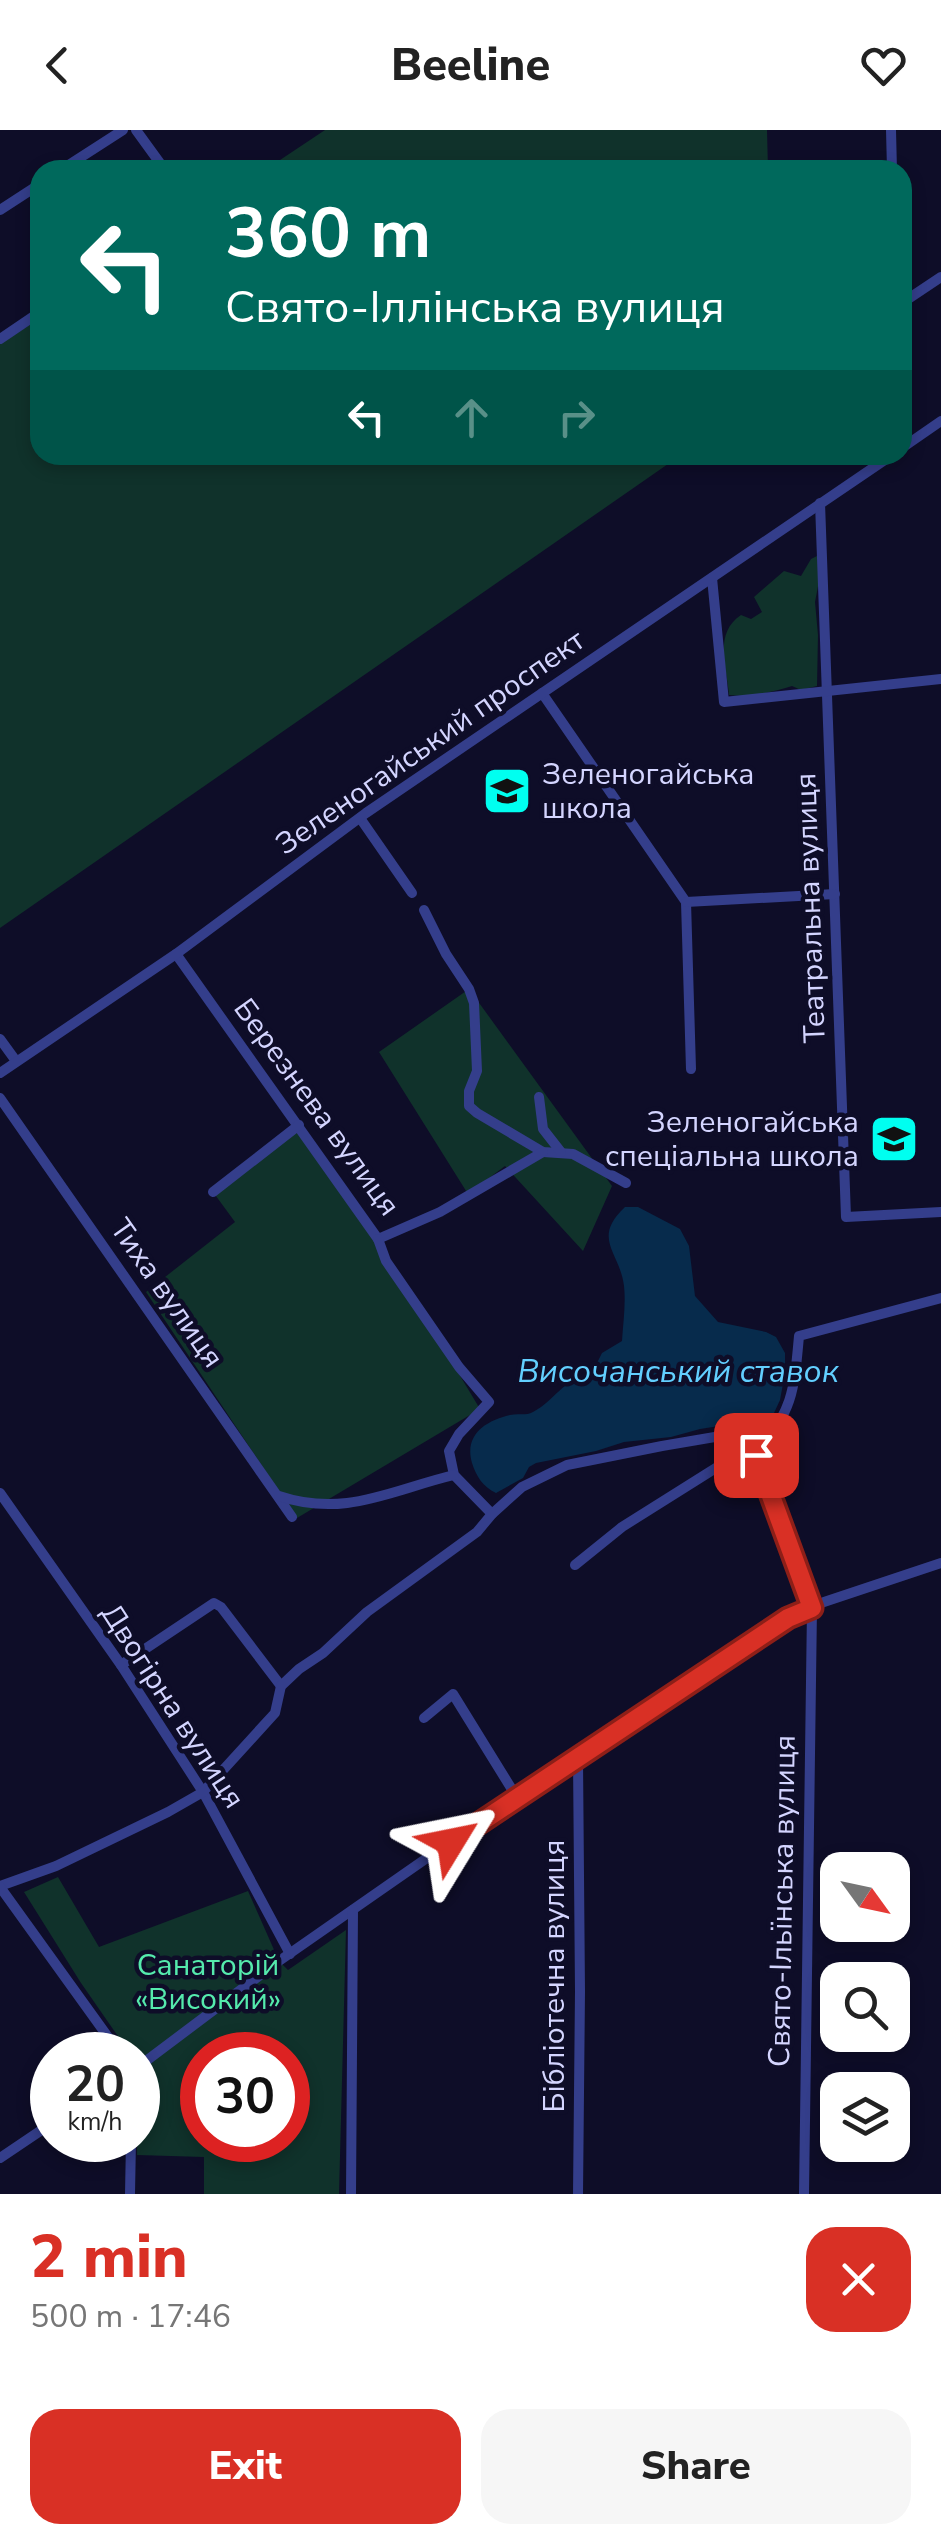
<!DOCTYPE html>
<html lang="en">
<head>
<meta charset="utf-8">
<style>
	body { margin:0; font-family:"Nunito Sans",sans-serif; background:#f6f6f6; color:#222; height:100vh; display:flex; flex-direction:column; font-size:38px; white-space:nowrap }
	* { box-sizing:border-box; margin:0 }
	p { font-size:32px; color:#767676 }
	.icon { flex:none; width:55px; height:55px; fill:none; stroke:currentColor; stroke-width:2; stroke-linecap:round; stroke-linejoin:round }
	.map { position:relative; height:2064px; overflow:hidden }
	.drawer { display:flex; flex-direction:column; background:#fff; flex:1 }
	.drawer>* { flex:none }
	.guide { position:absolute; left:30px; top:30px; width:882px; height:305px; border-radius:30px; box-shadow:0 5px 15px #0003; background:#00695c; color:#fff; overflow:hidden }
	.needle { width:65px; rotate:123deg }
	.tools { position:absolute; left:820px; top:1722px; display:grid; gap:20px }
	.tools a { display:grid; place-items:center; width:90px; height:90px; border-radius:20px; background:#fff; box-shadow:0 5px 15px #0003; font-size:50px }
	.speed { position:absolute; left:30px; top:1902px; display:flex; gap:20px; font-size:50px; font-weight:700; text-align:center }
	.speed>* { display:grid; place-content:center; width:130px; height:130px; border-radius:50%; background:#fff; box-shadow:0 5px 15px #0003; line-height:1 }
	.speed small { font-size:25px; font-weight:400 }
	.speed .limit { border:15px solid #d22; background:#fff; color:#111 }
	.pin { position:absolute; display:grid; place-items:center; width:85px; height:85px; color:#fff; margin:-42px; border-radius:20px; box-shadow:0 5px 15px #0006 }
	.me { position:absolute; width:110px; margin:-55px; rotate:55deg; stroke-linejoin:round; filter:drop-shadow(0 0 8px #0008) }
	.turn { display:flex; align-items:center; gap:35px; height:210px; padding:0 30px; font-size:45px }
	.turn .icon { width:130px; height:130px; stroke-width:2.5 }
	.turn b { display:block; font-size:70px; line-height:85px }
	.lanes { display:flex; align-items:center; height:95px; padding:0 30px; background:#0003; justify-content:center; gap:50px; direction:ltr }
	.lanes .off { opacity:.35 }
	.round { display:grid; place-items:center; flex:none; width:105px; height:105px; border-radius:30px; background:#f6f6f6 }
	.summary { display:flex; align-items:center; justify-content:space-between; height:170px; padding:0 30px }
	h1 { font-size:60px; font-weight:800; line-height:75px; color:#d93025 }
	.button { display:flex; gap:20px; margin-top:auto; padding:20px 30px }
	.button a { flex:1; height:115px; border-radius:30px; background:#d93025; color:#fff; font-size:40px; font-weight:800; line-height:115px; text-align:center }
	.button a+a { background:#f6f6f6; color:#222 }
	header { display:flex; justify-content:space-between; align-items:center; height:130px; padding:0 30px; background:#fff; font-size:45px; font-weight:800 }
	.map>svg:first-child { display:block }
	.green { fill:#10322b; fill-rule:evenodd }
	.water { fill:#072b4c }
	.lines { fill:none; stroke-linecap:round; stroke-linejoin:round }
	.minor { stroke:#343e8b; stroke-width:10 }
	.route-casing { stroke:#8d1f18; stroke-width:25 }
	.route { stroke:#d93025; stroke-width:18 }
	.labels { text-anchor:middle; stroke-width:9; stroke-linejoin:round; paint-order:stroke }
	.street-label { font-size:30px; fill:#d4d5ff; stroke:#0e0d28 }
	.poi-label { font-size:30px; fill:#d4d5ff; stroke:#0e0d28; text-anchor:start }
	.park-label { font-size:30px; fill:#55eaad; stroke:#0e0d28 }
	.water-label { font-size:32px; font-style:italic; fill:#62cfff; stroke:#0e0d28 }
</style>
</head>
<body>
<header><svg class="icon" aria-label="back" viewBox="0 0 24 24"><path d="M15 5l-7 7 7 7"/></svg>Beeline<svg class="icon" aria-label="heart" viewBox="0 0 24 24"><path d="M12 20l-8-8c-3-5 5-10 8-4 3-6 11-1 8 4z"/></svg></header>
<div class="map">
<svg width="941" height="2064" viewBox="0 0 941 2064">
	<rect width="100%" height="100%" fill="#0e0d28"/>
	<g class="green">
		<polygon points="325,0 767,0 768,40 265,40"/>
		<polygon points="40,188 40,325 681,325 0,798 0,214"/>
		<path d="M817,426L820,446L815,472L818,505L817,556L801,560L792,556C772,562 750,568 729,565C727,537 713,504 741,485L751,489L762,482L754,467L784,441L801,446L811,429Z"/>
		<polygon points="469,859 612,1056 583,1121 505,1036 468,1064 379,922"/>
		<polygon points="299,995 378,1109 480,1279 297,1388 146,1162 235,1092 213,1062"/>
		<path d="M58,1747L99,1817L248,1761L279,1831L288,1840L346,1800L339,2064H204V2027L137,2025L138,1925H131L81,1853L24,1762ZM202,1925H288V2010H202Z"/>
	</g>
	<path class="water" d="M625,1077H638L680,1099L689,1116L695,1166L718,1192L766,1202L776,1207L785,1223V1243L780,1270L774,1283L764,1289L700,1299L671,1307L624,1312L596,1321L536,1333L529,1337L523,1348L496,1363C483,1357 476,1346 472,1333C464,1305 485,1291 510,1285C518,1283 526,1286 533,1282C557,1269 560,1251 592,1243L602,1223L622,1211C623,1194 626,1174 624,1156C620,1122 591,1109 625,1077Z"/>
	<g class="lines">
		<g class="minor">
			<polyline points="136,0 165,40"/>
			<polyline points="891,0 892,40"/>
			<polyline points="61,40 123,0"/>
			<polyline points="0,80 40,54"/>
			<polyline points="902,173 941,147"/>
			<polyline points="0,209 40,182"/>
			<polyline points="902,318 941,291"/>
			<polyline points="820,373 846,1087 941,1082"/>
			<polyline points="712,448 724,572 941,549"/>
			<polyline points="542,563 686,772 691,939"/>
			<polyline points="360,688 412,763"/>
			<polyline points="686,772 835,764"/>
			<polyline points="424,780 446,824 469,859 474,873 477,941 469,961 469,976 477,983 543,1022 573,1024 626,1053"/>
			<polyline points="176,824 378,1109 440,1082 543,1022"/>
			<polyline points="0,909 16,931"/>
			<polyline points="0,943 176,824 366,683 892,325"/>
			<polyline points="539,967 543,999 561,1022"/>
			<polyline points="0,968 292,1387"/>
			<polyline points="213,1062 299,995"/>
			<polyline points="378,1109 386,1131 459,1237 489,1272 459,1304 449,1321 454,1345 492,1384"/>
			<polyline points="756,1325 812,1478 804,2064"/>
			<polyline points="0,1363 121,1535 203,1662 290,1824"/>
			<path d="M279,1366C345,1388 391,1360 454,1345"/>
			<path d="M575,1435L622,1397L719,1336L738,1327L756,1325C793,1280 794,1262 799,1206L941,1168"/>
			<polyline points="121,1535 214,1473 221,1477 281,1556"/>
			<polyline points="424,1588 453,1564 516,1666"/>
			<polyline points="0,1756 56,1736 168,1682 203,1662 275,1583 281,1556 299,1539 323,1523 367,1482 477,1402 492,1384 522,1357 567,1335 662,1316 744,1302 769,1309"/>
			<polyline points="0,1757 121,1925"/>
			<polyline points="138,1937 279,1831 516,1666 578,1629 789,1488 824,1472 941,1433"/>
			<polyline points="0,2028 52,1993"/>
			<polyline points="130,2064 131,2010"/>
			<polyline points="351,2064 353,1780"/>
			<polyline points="578,2064 580,1861 578,1629"/>
		</g>
	</g>
	<g class="lines">
		<g class="route-casing">
			<polyline id="route" points="451,1712 788,1488 812,1478 756,1325"/>
		</g>
		<use href="#route" class="route"/>
	</g>
	<defs>
		<g id="school-square" transform="scale(2.5)"><rect x="-9" y="-9" width="18" height="18" rx="4" fill="#00fff0" stroke="#0e0d28"/><path d="M0-5L7-2L0 1L-7-2ZM-4 1L0 2.5L4 1V4Q0 6-4 4Z" fill="#111"/></g>
	</defs>
	<g fill-rule="evenodd">
		<use href="#school-square" x="507" y="661"/>
		<use href="#school-square" x="894" y="1009"/>
	</g>
	<g class="labels">
		<g class="street-label">
			<text transform="translate(430 612) rotate(-35)" y="10">Зеленогайський проспект</text>
			<text transform="translate(810 778) rotate(-92)" y="10">Театральна вулиця</text>
			<text transform="translate(317 977) rotate(54)" y="10">Березнева вулиця</text>
			<text transform="translate(167 1163) rotate(55)" y="10">Тиха вулиця</text>
			<text transform="translate(173 1576) rotate(57)" y="10">Двогірна вулиця</text>
			<text transform="translate(782 1771) rotate(-89)" y="10">Свято-Ільїнська вулиця</text>
			<text transform="translate(554 1846) rotate(-90)" y="10">Бібліотечна вулиця</text>
		</g>
		<g class="poi-label">
			<text x="542" y="654">Зеленогайська<tspan x="542" dy="34">школа</tspan></text>
			<text x="859" y="1002" text-anchor="end">Зеленогайська<tspan x="859" dy="34">спеціальна школа</tspan></text>
		</g>
		<g class="park-label">
			<text x="208" y="1845">Санаторій<tspan x="208" dy="34">«Високий»</tspan></text>
		</g>
		<g class="water-label">
			<text x="678" y="1252">Височанський ставок</text>
		</g>
	</g>
</svg>
<div class="tools">
<a><svg class="needle" viewBox="-14 -14 28 28"><path d="M0-13l5 13h-10z" fill="#e53935"/><path d="M0 13l5-13h-10z" fill="#767676"/></svg></a>
<a><svg class="icon" aria-label="search" viewBox="0 0 24 24"><circle cx="10" cy="10" r="6"/><path d="M15 15l6 6"/></svg></a>
<a><svg class="icon" aria-label="layers" viewBox="0 0 24 24"><path d="M12 4l9 5-9 5-9-5zM3 14l9 5 9-5"/></svg></a>
</div>
<div class="speed"><div>20<small>km/h</small></div><div class="limit">30</div></div>
<div class="pin" style="left:756px;top:1325px;background:#d93025"><svg class="icon" aria-label="arrive" viewBox="0 0 24 24"><path d="M6 21V4h12l-3 4 3 4H6"/></svg></div>
<svg class="me" style="left:451px;top:1712px" viewBox="-20 -20 40 40"><path d="M0-17L14 15 0 8-14 15z" fill="#d93025" stroke="#fff" stroke-width="4"/></svg>
<div class="guide">
<div class="turn"><svg class="icon" aria-label="left" viewBox="0 0 24 24"><path d="M17 20v-9H6M10 6l-5 5 5 5"/></svg><div><b>360 m</b>Свято-Іллінська вулиця</div></div>
<div class="lanes"><svg class="icon" aria-label="left" viewBox="0 0 24 24"><path d="M17 20v-9H6M10 6l-5 5 5 5"/></svg><svg class="icon off" aria-label="ahead" viewBox="0 0 24 24"><path d="M12 20V5M6 11l6-6 6 6"/></svg><svg class="icon off" aria-label="right" viewBox="0 0 24 24"><path d="M7 20v-9h11M14 6l5 5-5 5"/></svg></div>
</div>
</div>
<section class="drawer">
<div class="summary"><div><h1>2 min</h1><p>500 m · 17:46</p></div><a class="round" style="background:#d93025;color:#fff"><svg class="icon" aria-label="close" viewBox="0 0 24 24"><path d="M6 6l12 12M18 6L6 18"/></svg></a></div>
<div class="button"><a>Exit</a><a>Share</a></div>
</section>
</body>
</html>
